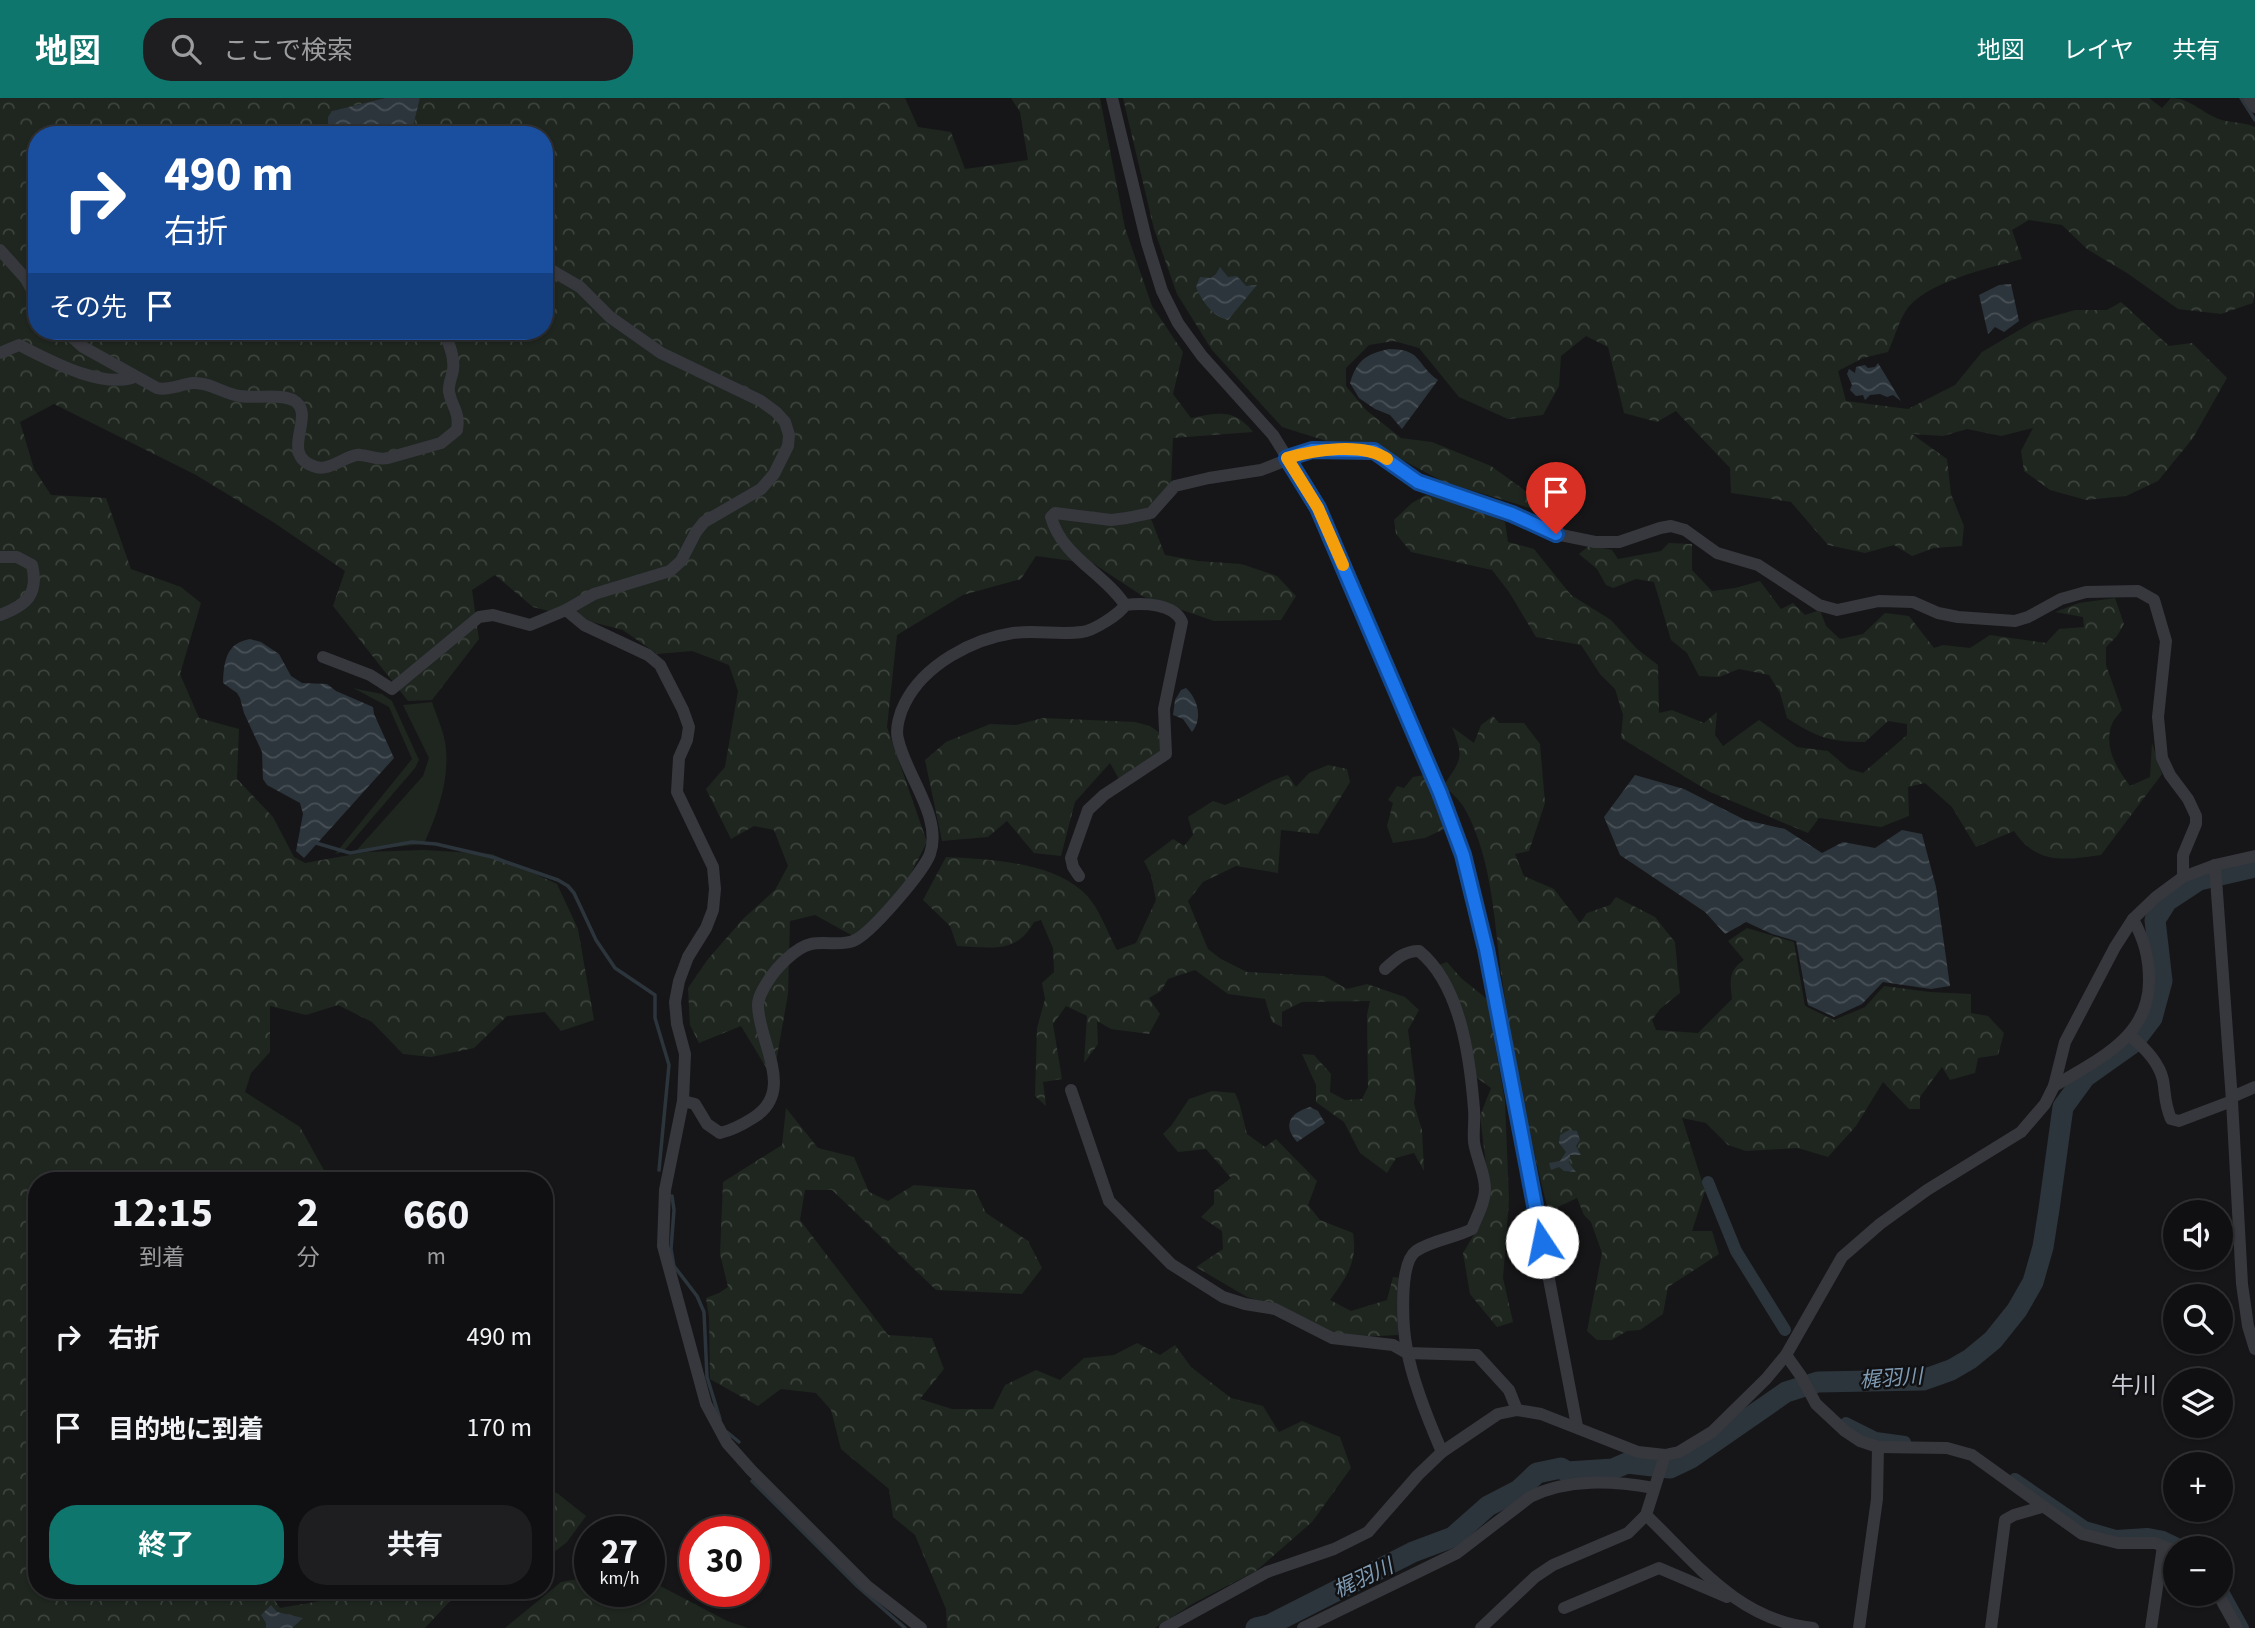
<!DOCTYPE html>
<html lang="ja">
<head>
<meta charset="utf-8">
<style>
	body { margin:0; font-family:"Source Sans 3","Noto Sans JP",sans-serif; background:#1e1e20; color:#f1f3f6; height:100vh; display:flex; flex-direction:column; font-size:26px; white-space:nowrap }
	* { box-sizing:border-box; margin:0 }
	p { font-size:23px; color:#9c9d9f }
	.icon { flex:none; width:38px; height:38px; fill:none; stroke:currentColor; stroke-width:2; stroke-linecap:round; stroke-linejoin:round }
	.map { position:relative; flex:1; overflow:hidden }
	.sheet { position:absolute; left:28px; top:1074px; width:525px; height:427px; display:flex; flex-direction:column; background:#101012; border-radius:28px; box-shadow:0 2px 5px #0004,0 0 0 2px #303032 }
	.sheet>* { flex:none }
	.banner { position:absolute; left:28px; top:28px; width:525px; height:214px; border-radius:28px; box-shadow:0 2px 5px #0004,0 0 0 2px #303032; background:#1a4fa0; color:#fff; overflow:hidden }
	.buttons { position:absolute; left:2163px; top:1102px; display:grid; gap:14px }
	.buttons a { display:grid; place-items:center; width:70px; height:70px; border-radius:50%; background:#101012; box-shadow:0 2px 5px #0004,0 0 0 2px #303032; font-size:35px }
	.speed { position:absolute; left:574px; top:1418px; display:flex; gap:14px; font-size:35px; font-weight:700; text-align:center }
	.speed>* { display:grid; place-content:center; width:91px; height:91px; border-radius:50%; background:#101012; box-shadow:0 2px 5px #0004,0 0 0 2px #303032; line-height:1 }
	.speed small { font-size:18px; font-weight:400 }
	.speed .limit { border:10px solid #d22; background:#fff; color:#111 }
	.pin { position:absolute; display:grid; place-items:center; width:60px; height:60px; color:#fff; margin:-72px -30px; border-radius:50% 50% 50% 0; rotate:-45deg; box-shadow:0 0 7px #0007 }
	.pin .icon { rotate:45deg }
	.me { position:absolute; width:77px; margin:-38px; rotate:349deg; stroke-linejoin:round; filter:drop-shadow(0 0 5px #0008) }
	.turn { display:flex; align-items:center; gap:24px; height:147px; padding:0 21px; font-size:32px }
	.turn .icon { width:91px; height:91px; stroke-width:2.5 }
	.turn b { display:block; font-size:49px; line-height:60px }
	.then { display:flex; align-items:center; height:66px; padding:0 21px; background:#0003; gap:14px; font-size:26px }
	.eta { display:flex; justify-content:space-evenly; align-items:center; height:119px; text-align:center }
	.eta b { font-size:42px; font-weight:700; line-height:49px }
	.primary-button { display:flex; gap:14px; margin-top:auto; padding:14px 21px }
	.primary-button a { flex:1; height:80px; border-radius:28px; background:#0f766e; color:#fff; font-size:28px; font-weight:700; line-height:80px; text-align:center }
	.primary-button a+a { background:#1e1e20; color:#f1f3f6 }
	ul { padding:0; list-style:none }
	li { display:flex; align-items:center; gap:21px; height:91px; padding:0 21px }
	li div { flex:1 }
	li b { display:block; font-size:26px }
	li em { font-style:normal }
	header { display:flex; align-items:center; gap:42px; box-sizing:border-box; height:98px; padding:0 35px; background:#0f766e; color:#fff }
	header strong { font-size:33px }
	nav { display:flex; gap:38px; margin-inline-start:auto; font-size:24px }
	.search { width:490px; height:63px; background:#1e1e20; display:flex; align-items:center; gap:18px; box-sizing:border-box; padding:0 24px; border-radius:28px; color:#9c9d9f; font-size:26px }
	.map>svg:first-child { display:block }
	.green { fill:#1e261f }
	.forest { fill:url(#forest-crowns) }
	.water { fill:url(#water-waves) }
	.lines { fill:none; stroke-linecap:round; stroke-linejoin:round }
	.stream { stroke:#2c353c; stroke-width:3.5 }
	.canal { stroke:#2c353c; stroke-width:12 }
	.river { stroke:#2c353c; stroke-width:21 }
	.minor { stroke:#37383d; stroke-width:12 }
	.route-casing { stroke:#114b97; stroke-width:18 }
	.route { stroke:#1a73e8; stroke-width:12 }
	.slow { stroke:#f59e0b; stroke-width:12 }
	.labels { text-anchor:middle; stroke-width:5; stroke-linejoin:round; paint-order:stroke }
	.water-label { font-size:21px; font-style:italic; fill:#7f9bb3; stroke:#111113 }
	.quarter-label { font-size:23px; fill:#c9ccd4; stroke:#111113 }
</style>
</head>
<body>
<header>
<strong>地図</strong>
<div class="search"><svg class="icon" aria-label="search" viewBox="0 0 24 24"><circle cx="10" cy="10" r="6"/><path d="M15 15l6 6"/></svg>ここで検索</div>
<nav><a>地図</a><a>レイヤ</a><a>共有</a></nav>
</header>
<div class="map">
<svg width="2255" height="1530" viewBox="0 0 2255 1530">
	<defs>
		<pattern id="forest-crowns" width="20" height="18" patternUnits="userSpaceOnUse" patternTransform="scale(1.75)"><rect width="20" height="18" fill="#1e261f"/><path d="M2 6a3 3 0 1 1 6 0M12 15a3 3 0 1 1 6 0" fill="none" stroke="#3c433d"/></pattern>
		<pattern id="water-waves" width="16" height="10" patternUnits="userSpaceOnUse" patternTransform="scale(1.75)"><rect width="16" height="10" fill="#2c353c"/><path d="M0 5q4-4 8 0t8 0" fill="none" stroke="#485056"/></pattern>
	</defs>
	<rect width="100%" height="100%" fill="#161618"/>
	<g class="green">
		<polygon points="353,590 382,596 392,603 419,662 415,670 343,754 335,756 412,661 389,609"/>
		<path d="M432,604C437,619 445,636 446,651C449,685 437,716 424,746L356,753L423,678L429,660L403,607Z"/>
	</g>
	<g class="forest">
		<path d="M0,0H385L332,13L333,32L342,37H37V233H544V37H411L420,0H905L918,29L951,34L965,71L1028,62L1020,14L1011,0H1100L1125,130L1152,208L1183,254L1173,296L1191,320C1218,315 1234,310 1253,334L1173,340L1171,387L1151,421L1165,457L1198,463L1241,466L1277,478L1296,498L1281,522L1214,523L1144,499L1094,466L1036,458L1021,481L963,497L897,537L887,629L927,744L905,787L855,839L815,817L790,823L788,896L773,981L741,928L699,945L690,927L688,890L708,861L744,820L775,792L788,768L774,732L754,728L731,741L706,691L725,669L738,593L729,567L692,553L657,556L623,532L533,509L495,477L472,492L479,541L432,602L408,603L333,508L345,473L273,424L196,377L54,306L20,324L34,371L51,397L106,400L131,471L181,489L201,505L180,576L199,620L239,631L237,681L273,719L294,759L305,765L367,754L423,752L492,756L557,786L578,831L594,922L561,933L545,914L507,918L474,950L431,959L403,956L372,924L338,907L306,917L270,908V954L251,975L245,994L300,1029L330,1083H37V1493H268L280,1510L326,1502L342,1493H469L451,1502L425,1530H0Z"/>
		<path d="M1123,0H2149L2162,10L2171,0C2191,0 2204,17 2222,22C2233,25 2244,24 2255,29V190L2253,205L2221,216L2178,211L2127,175L2087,151L2062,127L2029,122L2012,132L2022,161C1990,170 1923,184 1905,214C1898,226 1894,241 1888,254L1863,260L1838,273L1846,303L1908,311L1955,287L1982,254L2033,224L2075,212H2107L2121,204L2169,248L2192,245L2227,280L2193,340L2158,383L2126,398L2086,402L2050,392L2024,373L2021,353L2033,330L2001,338L1967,331L1943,338L1912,336L1947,361L1951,396L1964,428L1962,448L1934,450L1912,458L1894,447L1865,455L1828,447L1791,404L1731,395L1730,370L1676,313L1657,324L1624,315L1608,249L1586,238L1561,258L1559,288L1543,317L1508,321L1459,299L1419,250L1394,243L1369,247L1346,270V288L1366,312L1401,340L1432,344L1491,368L1563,420L1444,384L1376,348L1339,347L1282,329L1212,252L1177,196L1154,131Z"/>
		<path d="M1426,397L1471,407L1505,424L1508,444L1534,451L1571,497L1611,522L1637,551L1658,567L1659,615L1672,612L1704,625L1717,614L1715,637L1723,648L1759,622L1797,649L1828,653L1849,671L1863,675L1907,637V626L1888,623L1865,644C1830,644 1816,639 1787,620L1780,595L1769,577L1739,571L1719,579L1699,578L1687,555L1671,542L1654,484L1636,481L1613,490L1606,487L1597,471L1579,456L1590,447L1612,452L1618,461L1661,453L1669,445L1692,446V472L1712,493L1735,490L1760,483L1781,511L1793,505L1805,517L1820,512L1826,528L1840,541L1863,536L1885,515L1909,518L1934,550L1943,547L1970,550L1990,537L2046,545L2059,531L2084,529L2083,519L2055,514L2079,505L2115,500L2124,526L2117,538L2106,549V567L2122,612C2119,616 2114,621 2112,626C2103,648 2117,671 2130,688L2150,679L2152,645L2162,676L2101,757C2065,762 2037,767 2014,733L1976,749L1952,709L1925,685L1908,689L1909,718L1881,729L1819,720L1808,735L1710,694L1621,640L1623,617L1615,591L1600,576L1581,547L1536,539L1509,494L1492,472L1411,454L1396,436L1394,422L1412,405Z"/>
		<path d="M1493,618L1499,625H1524L1540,646L1545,705L1529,753L1515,756L1524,778L1554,791L1580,825L1587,815L1610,807L1616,799L1655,819L1675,844L1680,895L1660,911L1652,922L1656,932L1698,935L1732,901C1730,884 1728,872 1744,862L1728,843L1747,830L1794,844L1805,908L1834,922L1865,909L1884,888L1930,894L1971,896V915L1988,918L2004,935L1998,957L1978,960L1975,975L1950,982L1942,969L1920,999V1011H1909L1883,984L1856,1028L1828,1059L1798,1050L1746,1053L1728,1047L1706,1025L1682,1020L1705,1093L1692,1133H1712L1719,1156L1668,1189L1663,1216L1640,1232L1627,1233L1612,1242H1597L1587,1233L1602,1155L1591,1124L1584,1117L1577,1100L1558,1109L1559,1119L1551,1124C1531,1046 1515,967 1503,888C1494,829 1494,764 1465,711C1460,702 1450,694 1444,687C1462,660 1464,660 1452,629L1474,645L1481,627Z"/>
		<polygon points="1043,620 1135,624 1150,628 1160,635 1161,660 1120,683 1110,665 1075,704 1061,758 1034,755 1007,723 988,739 942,743 925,662 946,644 990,626 1016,627"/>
		<path d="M1328,667L1347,671L1350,684L1318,736L1281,732L1278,775L1236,768L1203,784L1188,803L1208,851L1221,861L1247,874L1324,878L1347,891L1367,886L1405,899L1419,912L1408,932L1416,991L1414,1006L1422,1032L1424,1073L1414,1055L1396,1060L1387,1075L1360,1055L1344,1024L1316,1004V987L1302,956L1314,957L1331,976L1330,994L1345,1002L1362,1001L1368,989L1367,917L1370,903L1302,904L1282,914V929L1272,924L1265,901L1228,896L1195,872L1168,881L1161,893L1149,900L1160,916L1149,936L1111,931L1097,923L1098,946L1084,965L1087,918L1066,908L1053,926L1062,981L1043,984L1046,1008L1035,998L1037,930L1045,901L1042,885L1054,874L1053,850L1041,822L1034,824C1016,857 990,849 957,848L950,828L923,802L946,759C987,761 1049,764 1081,792C1099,807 1106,832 1117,852L1136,845L1156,802L1151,777L1144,763L1173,741L1184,748L1193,737L1188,719L1213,703L1225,707C1247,698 1265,684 1288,677L1296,689L1309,675Z"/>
		<polygon points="1424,677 1444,731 1425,740 1393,745 1387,728 1393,705 1388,702 1397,688 1404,690 1413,679"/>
		<polygon points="1447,864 1461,880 1487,901 1505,1003 1509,1102 1503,1180 1513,1224 1497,1229 1470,1196 1463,1155 1479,1128 1490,1098 1480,1018 1491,990 1473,977 1439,867"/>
		<path d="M1212,993L1235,995L1239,1004L1247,1036L1265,1049L1276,1041L1317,1083L1308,1107L1320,1122L1353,1135C1358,1164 1346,1180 1330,1202L1351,1213L1387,1202L1393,1179L1400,1180L1398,1237L1359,1239L1334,1236L1278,1209L1247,1199L1196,1169L1223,1151L1222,1133L1201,1119L1214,1106V1093L1231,1080L1206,1051L1178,1054L1163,1036L1171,1028L1189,1001Z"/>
		<polygon points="786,1010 818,1050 854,1059 869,1094 888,1103 914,1087 975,1092 986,1115 1028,1143 1042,1170 1022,1196 936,1192 832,1092 805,1092 800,1122 888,1237 932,1240 944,1271 920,1301 952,1311 993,1311 1005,1287 1036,1272 1060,1282 1084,1260 1114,1257 1137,1245 1160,1257 1175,1247 1191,1269 1231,1300 1263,1308 1279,1334 1302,1323 1340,1339 1351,1370 1312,1424 1256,1473 1194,1505 1155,1530 947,1530 946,1511 915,1437 893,1419 889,1391 841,1351 831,1312 816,1295 781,1291 758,1308 710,1281 709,1219 706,1200 719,1195 728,1189 720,1156 723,1084 782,1047"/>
		<polygon points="544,1392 557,1395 586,1418 567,1444 544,1462"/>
		<polygon points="590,1479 590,1493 649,1493 649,1482 727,1523 748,1530 505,1530 561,1484"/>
	</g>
	<g class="water">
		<polygon points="385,0 420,0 411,37 342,37 328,26 328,19 332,13"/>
		<path d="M1220,169L1228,179L1237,178L1246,188L1257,187L1228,222C1212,218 1202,203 1196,189L1200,179L1211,180L1216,176Z"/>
		<polygon points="2011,186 2019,223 2004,234 1995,229 1988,236 1979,197 1999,187"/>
		<path d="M1389,251C1423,251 1416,267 1438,282L1402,331L1390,317L1375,311L1359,300L1350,285C1357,262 1366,256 1389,251Z"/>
		<polygon points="1878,265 1901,303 1893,297 1887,299 1880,296 1870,297 1865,302 1863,297 1856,298 1850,292 1852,287 1847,276 1849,271 1855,275 1856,269 1865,267 1868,270 1875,269"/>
		<path d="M250,541L261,544L279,556L291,578L302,585L327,586L336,593L373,609L374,616L394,660L304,760L296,753L303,716L300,705L267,687L263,681L262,654L244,615L240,600L237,595L223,585C224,563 226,545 250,541Z"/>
		<path d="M1186,590C1198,601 1203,621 1192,634L1183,621L1173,617L1175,602L1181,592Z"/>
		<polygon points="1635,677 1684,691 1745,722 1785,731 1822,755 1843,744 1875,750 1902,732 1922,736 1936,789 1950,888 1931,891 1883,884 1862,906 1834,919 1808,907 1796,843 1772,836 1746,824 1725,836 1705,814 1620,757 1604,719"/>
		<path d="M1310,1009L1318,1013L1325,1025L1297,1044C1282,1027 1290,1015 1310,1009Z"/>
		<polygon points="1569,1032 1577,1033 1580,1042 1576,1048 1581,1057 1570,1057 1569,1065 1576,1074 1564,1073 1559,1069 1551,1072 1549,1065 1560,1063 1566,1054 1559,1045 1560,1037"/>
		<polygon points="271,1507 277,1514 303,1520 292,1530 266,1530 266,1525 261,1517"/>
	</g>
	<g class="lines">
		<g class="stream">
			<polyline points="2241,0 2255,22"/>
			<polyline points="316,745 350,755 412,744 436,746 492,759 558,782 568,788 574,795 596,842 615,870 655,897 655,920 669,967 659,1072"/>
			<polyline points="672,1098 674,1112 671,1151 674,1168 697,1198 704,1214 707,1279 720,1321"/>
			<polyline points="727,1334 739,1344"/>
			<polyline points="752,1383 857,1488 905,1530"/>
		</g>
		<g class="canal">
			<polyline points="1708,1084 1736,1153 1785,1232"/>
			<polyline points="1846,1325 1876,1340 1905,1344"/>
			<polyline points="2015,1381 2085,1429 2116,1438 2147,1436 2163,1439 2188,1451"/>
			<polyline points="2221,1490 2243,1530"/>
		</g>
		<polyline class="river" points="1256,1530 1269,1527 1413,1454 1453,1439 1488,1408 1519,1392 1537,1375 1561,1370 1567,1374 1613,1371 1627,1365 1670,1370 1691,1360 1786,1294 1818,1284 1923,1282 1951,1272 1970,1261 1993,1242 2017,1212 2033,1184 2043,1149 2049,1111 2063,1009 2085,979 2133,945 2152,920 2162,883 2155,822 2167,803 2199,782 2255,769"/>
		<g class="minor">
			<polyline points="1112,0 1147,145 1162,193 1178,225 1202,258 1273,337 1318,410 1440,695 1463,757 1486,851 1577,1328"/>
			<polyline points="2249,0 2255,9"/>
			<polyline points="0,152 26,181 37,201"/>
			<path d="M65,233L83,249L157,290C167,293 182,286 193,285C210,284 224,296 240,298C256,301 278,295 293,302C319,316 276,357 316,369C329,373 344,359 357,357C368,356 377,363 388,360L441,345L457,332C460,313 452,310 449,294C448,286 452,279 453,272C455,258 448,245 444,233"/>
			<path d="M0,255L19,247C49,262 101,291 134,279"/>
			<path d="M0,459H17L32,467C39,496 27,507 0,517"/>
			<polyline points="566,512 584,527 648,557 660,567 683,612 689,629 687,642 679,660 677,694 713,769 715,791 713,812 706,830 688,859 679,883 675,904 677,926 685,956 683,1003 665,1092 663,1148 706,1306 727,1345 751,1372 867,1488 921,1530"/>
			<polyline points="323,559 370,577 392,591 479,519 493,517 530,527 566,512 594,496 670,473 681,463 696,434 704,424 761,391 774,376 788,348 789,337 785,324 776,314 761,303 661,255 610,219 580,189 544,168"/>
			<polyline points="2215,767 2232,1003 2242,1186 2248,1228 2255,1251"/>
			<path d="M1079,778L1073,769L1071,760L1088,712L1104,697L1166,656L1164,611L1182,524C1174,505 1143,505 1125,507"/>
			<path d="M1385,871C1396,861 1404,853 1419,853C1461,887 1470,961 1474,1011C1475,1022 1473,1033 1474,1044C1476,1059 1485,1075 1485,1091C1485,1105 1477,1118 1472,1131C1455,1140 1432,1142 1416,1153C1398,1166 1403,1232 1407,1252C1413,1285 1429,1324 1442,1354"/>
			<path d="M2129,937C2143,948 2159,964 2163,982C2166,999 2164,1004 2171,1021L2179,1023L2232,1003"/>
			<path d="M2054,988C2097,962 2149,940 2149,883C2149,858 2144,842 2133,821"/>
			<polyline points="1071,992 1109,1103 1171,1166 1223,1199 1245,1206 1275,1211 1332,1240 1393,1247 1407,1255 1477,1257 1509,1292 1517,1312"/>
			<polyline points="2232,999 2255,989"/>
			<path d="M683,1003L695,1006L707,1026L720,1035C733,1032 742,1027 753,1020C797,993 758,944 758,907C758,899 763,891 768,883C776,870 796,849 811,846C825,843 841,848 853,843C870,837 924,773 930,756C943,719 905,676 898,641C895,631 900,614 905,605C924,567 972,541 1013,535C1036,532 1059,537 1082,534C1093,533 1120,516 1125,507C1104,475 1062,459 1051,419L1055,415L1111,422L1127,420L1151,415L1175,388L1209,380L1261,372L1312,352L1374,353L1418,384L1512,416L1556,436L1595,444H1619L1660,430L1671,428L1685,432L1717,455L1758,467L1819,507L1837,512L1879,503L1913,504L1938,515L1958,519L2015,523L2028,519L2061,501L2086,494L2138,493L2154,502L2166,543L2158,619L2162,660L2170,677L2188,701L2196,718V726L2183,757V779"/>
			<polyline points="1786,1257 1801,1278 1816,1306 1845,1333 1860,1343 1878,1349 1947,1350 1972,1357 2082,1436 2118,1445 2155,1445 2175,1453"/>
			<path d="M1646,1417C1697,1466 1738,1522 1813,1530"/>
			<polyline points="2218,1496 2237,1530"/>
			<polyline points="1564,1510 1659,1470 1727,1499"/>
			<polyline points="1165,1530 1267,1474 1334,1451 1368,1434 1418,1377 1442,1354 1498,1316 1517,1312 1541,1316 1638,1354 1665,1357 1679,1354 1712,1334 1766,1281 1786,1257 1842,1159 1880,1126 1927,1092 2021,1034 2045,1006 2054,988 2065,944 2115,849 2133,821 2156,799 2183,779 2215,767 2255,758"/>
			<path d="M1303,1530L1457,1455L1530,1399C1568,1380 1613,1383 1654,1390"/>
			<polyline points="1481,1530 1535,1479 1553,1467 1628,1435 1646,1417 1665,1357"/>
			<polyline points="1859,1530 1877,1401 1878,1349"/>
			<polyline points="1991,1530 2005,1422 2014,1417 2042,1409"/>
			<polyline points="2151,1530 2163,1448"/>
		</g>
	</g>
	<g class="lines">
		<g class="route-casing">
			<polyline id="route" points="1542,1144 1486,851 1463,757 1440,695 1318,410 1287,360 1312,352 1374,353 1418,384 1512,416 1556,436"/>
		</g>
		<use href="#route" class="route"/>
		<path class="slow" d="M1343,467L1318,410L1287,360C1314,352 1363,344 1387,361"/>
	</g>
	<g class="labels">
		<g class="water-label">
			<text transform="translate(1891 1280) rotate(-4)" y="7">梶羽川</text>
			<text transform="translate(1363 1480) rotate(-25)" y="7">梶羽川</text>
		</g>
		<g class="quarter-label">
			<text x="2134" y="1295">牛川</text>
		</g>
	</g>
</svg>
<div class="buttons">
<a><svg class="icon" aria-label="sound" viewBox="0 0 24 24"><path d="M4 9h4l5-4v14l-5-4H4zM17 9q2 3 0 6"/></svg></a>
<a><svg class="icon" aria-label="search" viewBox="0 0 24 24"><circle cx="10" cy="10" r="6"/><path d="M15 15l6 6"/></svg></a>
<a><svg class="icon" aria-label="layers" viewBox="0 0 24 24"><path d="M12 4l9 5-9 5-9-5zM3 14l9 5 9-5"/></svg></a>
<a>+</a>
<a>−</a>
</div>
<div class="speed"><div>27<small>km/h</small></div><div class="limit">30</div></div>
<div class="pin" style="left:1556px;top:436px;background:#d93025"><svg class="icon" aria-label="arrive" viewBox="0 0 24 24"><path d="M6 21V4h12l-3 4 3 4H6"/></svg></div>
<svg class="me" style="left:1542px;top:1144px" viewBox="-20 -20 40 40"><circle r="19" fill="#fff"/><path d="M0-13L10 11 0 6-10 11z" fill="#1a73e8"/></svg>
<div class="banner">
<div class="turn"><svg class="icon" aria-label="right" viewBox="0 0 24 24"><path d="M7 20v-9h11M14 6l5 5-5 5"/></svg><div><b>490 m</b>右折</div></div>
<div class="then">その先<svg class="icon" aria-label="arrive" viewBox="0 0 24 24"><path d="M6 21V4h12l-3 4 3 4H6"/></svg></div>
</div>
<section class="sheet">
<div class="eta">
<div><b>12:15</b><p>到着</p></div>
<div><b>2</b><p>分</p></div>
<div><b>660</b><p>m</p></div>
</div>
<ul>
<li><svg class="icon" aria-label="right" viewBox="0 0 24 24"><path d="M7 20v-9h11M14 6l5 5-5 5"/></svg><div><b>右折</b></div><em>490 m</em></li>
<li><svg class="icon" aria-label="arrive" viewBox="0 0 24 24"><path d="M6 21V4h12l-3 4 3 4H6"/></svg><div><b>目的地に到着</b></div><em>170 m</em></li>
</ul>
<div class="primary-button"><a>終了</a><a>共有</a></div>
</section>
</div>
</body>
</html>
